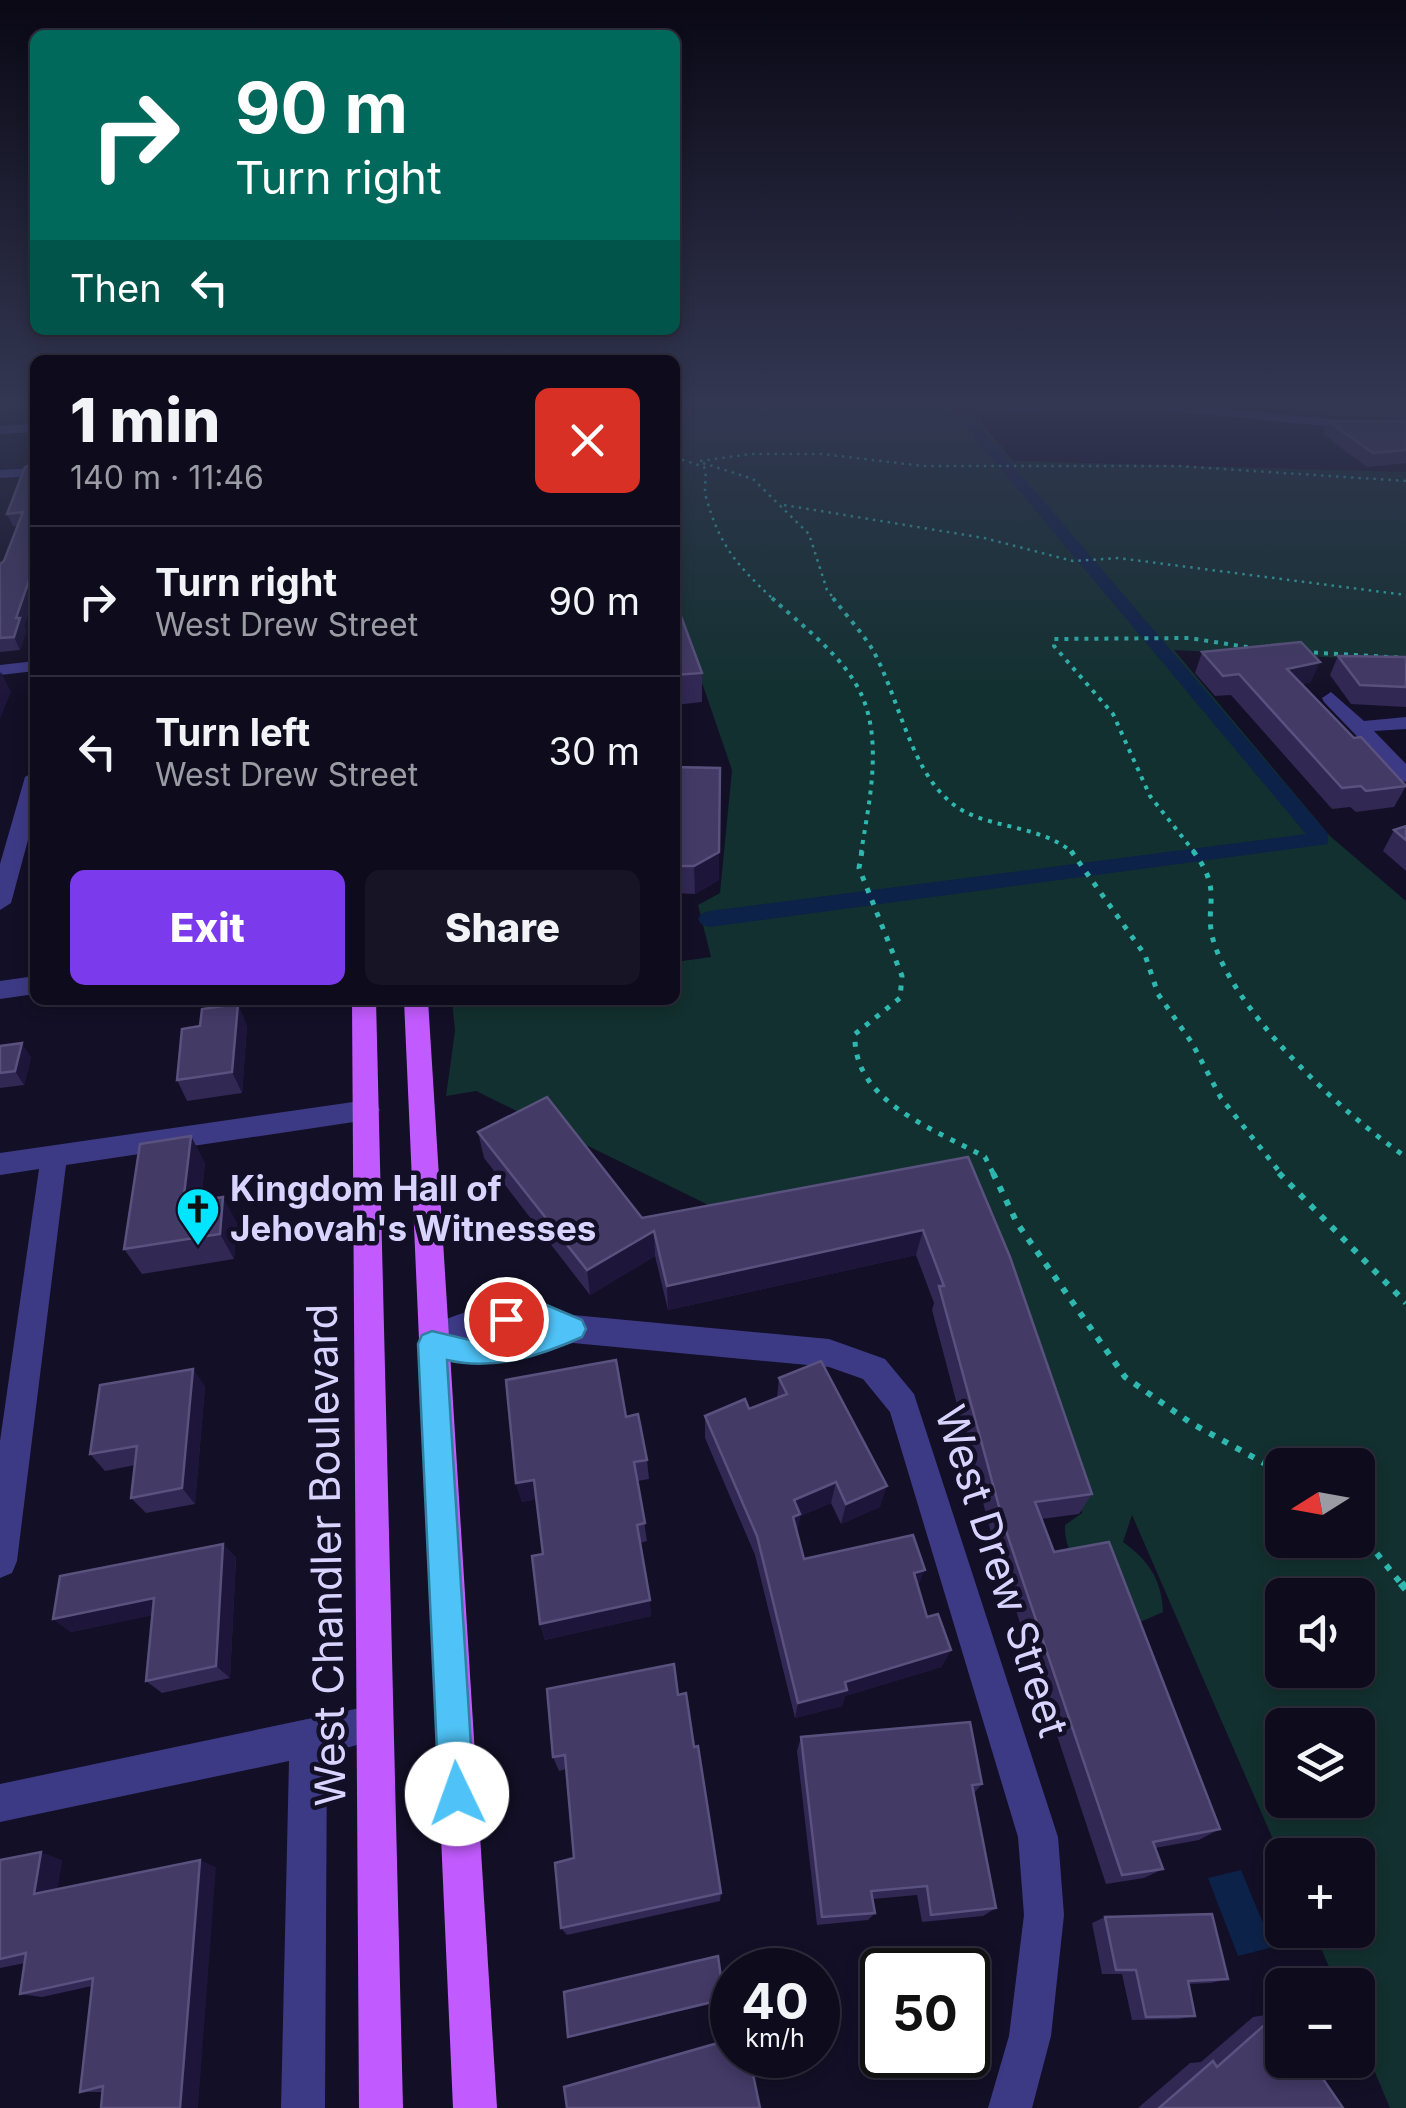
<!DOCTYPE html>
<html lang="en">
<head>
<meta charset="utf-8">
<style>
	body { margin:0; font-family:Inter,sans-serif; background:#171425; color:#f1f3f6; height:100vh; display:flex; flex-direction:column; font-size:38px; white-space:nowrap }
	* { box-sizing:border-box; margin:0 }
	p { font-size:32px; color:#9b9ba3 }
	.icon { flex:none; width:55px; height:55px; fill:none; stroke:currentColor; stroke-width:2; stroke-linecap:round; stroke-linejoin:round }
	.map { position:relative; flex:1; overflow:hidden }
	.details { position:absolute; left:30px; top:355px; width:650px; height:650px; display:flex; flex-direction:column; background:#0e0b1c; border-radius:15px; box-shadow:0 5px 15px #0003,0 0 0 2px #2e2b3b }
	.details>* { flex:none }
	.hud { position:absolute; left:30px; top:30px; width:650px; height:305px; border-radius:15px; box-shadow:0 5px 15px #0003,0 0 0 2px #2e2b3b; background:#00695c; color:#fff; overflow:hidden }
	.needle { width:65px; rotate:259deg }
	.tools { position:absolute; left:1265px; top:1448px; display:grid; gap:20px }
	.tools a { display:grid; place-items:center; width:110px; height:110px; border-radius:15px; background:#0e0b1c; box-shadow:0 5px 15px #0003,0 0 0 2px #2e2b3b; font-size:50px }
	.speed { position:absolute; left:710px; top:1948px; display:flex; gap:20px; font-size:50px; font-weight:700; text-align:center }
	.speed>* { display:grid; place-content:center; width:130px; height:130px; border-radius:50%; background:#0e0b1c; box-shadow:0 5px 15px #0003,0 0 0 2px #2e2b3b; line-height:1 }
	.speed small { font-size:25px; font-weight:400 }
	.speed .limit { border:5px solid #111; border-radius:15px; background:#fff; color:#111 }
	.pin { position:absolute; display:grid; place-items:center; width:85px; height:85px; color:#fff; margin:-42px; border:5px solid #fff; border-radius:50%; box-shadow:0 2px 10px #0007 }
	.me { position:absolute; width:110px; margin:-55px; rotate:357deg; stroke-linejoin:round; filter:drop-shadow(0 0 8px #0008) }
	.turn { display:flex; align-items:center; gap:35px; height:210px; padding:0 40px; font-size:45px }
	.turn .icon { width:130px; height:130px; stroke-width:2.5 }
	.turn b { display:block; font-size:70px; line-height:85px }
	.then { display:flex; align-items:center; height:95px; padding:0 40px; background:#0003; gap:20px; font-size:38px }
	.round { display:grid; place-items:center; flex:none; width:105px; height:105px; border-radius:15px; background:#171425 }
	.headline { display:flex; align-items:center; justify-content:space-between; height:170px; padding:0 40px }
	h1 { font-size:60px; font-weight:800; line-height:75px }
	.primary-button { display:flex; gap:20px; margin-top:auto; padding:20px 40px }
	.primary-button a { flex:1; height:115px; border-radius:15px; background:#7c3aed; color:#fff; font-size:40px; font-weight:800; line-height:115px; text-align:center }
	.primary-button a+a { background:#171425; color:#f1f3f6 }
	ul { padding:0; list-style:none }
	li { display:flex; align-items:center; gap:30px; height:150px; padding:0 40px; border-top:2px solid #2e2b3b }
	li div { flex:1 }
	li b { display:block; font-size:38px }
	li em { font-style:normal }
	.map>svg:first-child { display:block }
	.green { fill:#12302f; fill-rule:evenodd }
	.water { fill:#0c2248 }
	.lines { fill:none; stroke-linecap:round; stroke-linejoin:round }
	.canal { fill:#0c2248; fill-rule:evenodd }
	.path-far4 { stroke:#2fb8b0; stroke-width:2.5; stroke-dasharray:2.5 5; stroke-linecap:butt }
	.path-far3 { stroke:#2fb8b0; stroke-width:4; stroke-dasharray:4 6; stroke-linecap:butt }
	.path-far2 { stroke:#2fb8b0; stroke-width:5; stroke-dasharray:5 8; stroke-linecap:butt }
	.path-far1 { stroke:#2fb8b0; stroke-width:6; stroke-dasharray:6 9; stroke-linecap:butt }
	.path { stroke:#2fb8b0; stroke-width:8; stroke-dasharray:8 11; stroke-linecap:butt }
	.minor { fill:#3d3a85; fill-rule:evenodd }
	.major { fill:#c25bff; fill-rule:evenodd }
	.wall { fill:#312854 }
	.shaded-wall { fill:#1d163a }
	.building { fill:#433a66; stroke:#5a527e; stroke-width:2.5 }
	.route { fill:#4fc3f7; stroke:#337fa1; stroke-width:2.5 }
	.labels { text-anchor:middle; stroke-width:9; stroke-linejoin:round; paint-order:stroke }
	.poi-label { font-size:35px; font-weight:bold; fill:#d9d4ff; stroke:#130f26; text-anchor:start }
	.near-street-label { font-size:42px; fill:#d9d4ff; stroke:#130f26 }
</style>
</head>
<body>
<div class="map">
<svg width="1406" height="2108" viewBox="0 0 1406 2108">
	<rect width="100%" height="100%" fill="#130f26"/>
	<path class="green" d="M675,401H963L1013,461L1406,472V661L1174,650L1330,836L1406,901V2108H1390L1358,2032V1985H1337L1313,1930H1358V1855H1282V1860L1132,1515L1123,1542C1149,1560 1162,1581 1163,1612L1138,1623C1108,1595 1063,1569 1065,1525L1082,1513L1064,1430L989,1262L737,1219L476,1091L446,1096L455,1031L452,1000H675V962L711,957L698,905L720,893L732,770L675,604ZM1282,1465H1358V1540H1282ZM1282,1595H1358V1670H1282ZM1282,1725H1358V1800H1282Z"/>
	<polygon class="water" points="1241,1870 1273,1947 1238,1956 1208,1878"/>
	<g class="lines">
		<polygon class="canal" points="944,401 958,401 1328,834 1328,844 709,927 701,924 698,919 701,914 709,911 1306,834"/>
		<g class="path-far4">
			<polyline points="675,406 707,401"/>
			<path d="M675,457L704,467C708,478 703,485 706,497C720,547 737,565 774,600"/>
			<polyline points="700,461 751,454 822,454 923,466 1177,466 1406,481"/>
			<polyline points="703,463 753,479 809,534 827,590 835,600"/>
			<polyline points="784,505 984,538 1073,561 1118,558 1406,595"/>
		</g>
		<g class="path-far3">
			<path d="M772,598C800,624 838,652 857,686C885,735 869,802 861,853"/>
			<path d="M833,598C845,614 860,630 871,647C897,691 909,765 947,799C980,831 1036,821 1073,853"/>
			<polyline points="1304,652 1406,658"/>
			<polyline points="1195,853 1150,796 1113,714 1054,646 1054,639 1189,638 1253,648"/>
		</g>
		<g class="path-far2">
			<path d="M862,851L859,868L902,976L900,998L855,1034C852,1102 935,1129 985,1157L994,1175"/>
			<polyline points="1071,851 1145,955 1158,994 1192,1043 1221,1098 1282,1175"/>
			<path d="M1193,851C1226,894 1201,906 1215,946C1241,1019 1343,1114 1406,1157"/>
		</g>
		<g class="path-far1">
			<polyline points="993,1173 1017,1223 1125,1377 1191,1423 1282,1473"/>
			<polyline points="1279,1173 1406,1303"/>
			<polyline points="1358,1530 1403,1586"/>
		</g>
		<polyline class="path" points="1401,1583 1406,1589"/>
		<g class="minor">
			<path d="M968,401H1144L1338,420L1406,422V430C1292,429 1181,404 1067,409C1039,410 993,416 968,401Z"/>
			<polygon points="35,424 35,432 0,434 0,426"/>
			<polygon points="35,468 35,476 0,478 0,470"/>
			<polygon points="35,661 35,671 0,675 0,665"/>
			<polygon points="1331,692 1364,721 1406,717 1406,729 1374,731 1406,764 1406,782 1399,780 1324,702 1322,698"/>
			<polygon points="35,771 35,814 11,903 0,910 0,864 25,777"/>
			<polygon points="35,976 35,994 0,999 0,981"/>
			<polygon points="367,1100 376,1103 380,1110 376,1117 367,1120 66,1165 17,1561 12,1573 0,1578 0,1441 39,1169 0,1175 0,1153"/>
			<path d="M518,1304L573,1315L829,1339L885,1359L914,1394L1058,1837L1064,1915L1051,2036L1032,2108H988L1009,2036L1024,1915L1018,1837L890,1412L863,1379L829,1367L573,1343L503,1362L468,1363L421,1354L417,1344C430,1315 489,1305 518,1304Z"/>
			<polygon points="374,1705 387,1711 393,1724 387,1737 327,1753 325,2108 281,2108 289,1761 0,1822 0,1784"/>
		</g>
		<g class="major">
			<polygon points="352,1000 376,1000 403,2108 359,2108"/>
			<polygon points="404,1000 428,1000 497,2108 453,2108"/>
		</g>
	</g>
	<g class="wall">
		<polygon points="1298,401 1406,401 1406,419 1328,415"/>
		<polygon points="1328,421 1406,421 1406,463 1367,467 1323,434"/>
		<polygon points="35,444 35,593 24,626 26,631 20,650 0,652 0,564 4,561 17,526 13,526 7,514 34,464"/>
		<polygon points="675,600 702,673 702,702 675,705"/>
		<polygon points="1202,652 1311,682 1302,684 1354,738 1406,786 1394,807 1356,812 1350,807 1332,809 1231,695 1215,696 1195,673"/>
		<polygon points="1338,656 1406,657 1406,707 1351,704 1330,675"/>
		<polygon points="675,767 719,880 695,894 675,893"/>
		<polygon points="1406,826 1406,871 1383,851 1394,830"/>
		<polygon points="247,1025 242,1093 187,1101 177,1080"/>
		<polygon points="0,1046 31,1057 24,1085 0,1088"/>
		<polygon points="478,1132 642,1218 968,1157 1092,1494 1079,1514 1041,1519 1054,1552 1220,1829 1199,1840 1155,1848 1163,1869 1144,1878 1106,1884 994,1544 932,1310 934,1303 916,1255 668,1310 655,1256 590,1295 484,1158"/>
		<polygon points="205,1163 201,1200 237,1223 234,1259 142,1274 124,1249"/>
		<polygon points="779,1378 880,1507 841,1524 831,1503 800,1516 797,1532 804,1559 918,1587 927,1617 951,1650 941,1667 845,1696 842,1706 795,1718 755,1555 705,1438 705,1416 749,1409 777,1398"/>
		<polygon points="205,1386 195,1504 146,1513 131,1498 135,1465 105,1471 90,1454"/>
		<polygon points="626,1417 647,1460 649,1479 638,1481 647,1541 640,1543 651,1616 545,1640 540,1624 543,1554 537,1499 522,1502 516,1483"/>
		<polygon points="223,1544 236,1558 230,1678 162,1693 146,1681 152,1615 71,1632 53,1619"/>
		<polygon points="678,1695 694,1747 721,1893 720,1901 567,1935 561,1928 574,1858 566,1769 559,1771 553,1757"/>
		<polygon points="801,1737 982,1784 973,1794 996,1908 983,1916 922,1922 917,1895 873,1899 875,1913 868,1920 817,1925 797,1751"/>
		<polygon points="0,1860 62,1860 57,1889 216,1867 103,2092 80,2092 92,1986 42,1997 20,1994 25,1963 0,1968"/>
		<polygon points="1105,1917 1228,1979 1211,1983 1188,1984 1195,2016 1179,2019 1132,2020 1122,1974 1102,1974 1092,1923"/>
		<polygon points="718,1956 724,2001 568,2037"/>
		<polygon points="1278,2013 1343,2108 1138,2108 1190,2063 1201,2062 1253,2017"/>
	</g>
	<g class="shaded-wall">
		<polygon points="35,563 35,593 24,626 26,631 20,650 14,637 16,618"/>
		<polygon points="1320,662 1311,682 1279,689 1287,669"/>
		<polygon points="1,672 11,692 0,719 0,674"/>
		<polygon points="719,852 719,880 695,894 694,866"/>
		<polygon points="238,1004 247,1025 242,1093 232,1072"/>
		<polygon points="22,1043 31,1057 24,1085 15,1071"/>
		<polygon points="191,1136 205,1163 198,1229 183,1203"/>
		<polygon points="223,1197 237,1223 234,1259 220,1234"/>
		<polygon points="923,1230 916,1255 668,1310 667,1286"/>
		<polygon points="654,1231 655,1256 590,1295 587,1270"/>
		<polygon points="193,1369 205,1386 195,1504 182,1488"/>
		<polygon points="534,1480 540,1499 522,1502 516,1483"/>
		<polygon points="836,1482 831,1503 800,1516 797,1534 793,1519 794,1500"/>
		<polygon points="887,1486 880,1507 841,1524 846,1504"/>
		<polygon points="223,1544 236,1558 230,1678 216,1666"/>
		<polygon points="925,1570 917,1589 914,1573"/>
		<polygon points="154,1598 169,1612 71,1632 53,1619"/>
		<polygon points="650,1600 651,1616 545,1640 540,1624"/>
		<polygon points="951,1650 941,1667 845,1696 842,1706 795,1718 798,1703 845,1682"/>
		<polygon points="41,1852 62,1860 56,1900 34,1894"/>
		<polygon points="200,1860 216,1867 198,2108 180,2108"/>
	</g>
	<g class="building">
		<polygon points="1329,401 1406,401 1406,406 1333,402"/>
		<polygon points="1328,421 1406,421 1406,450 1373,453"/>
		<polygon points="35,444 35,563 16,618 20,618 14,637 0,638 0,564 4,561 23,512 7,514 25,467 34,464 31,452"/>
		<polygon points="675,600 702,673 675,675"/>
		<polygon points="1301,642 1320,662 1287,669 1354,738 1361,737 1406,786 1366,791 1361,786 1342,788 1239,674 1223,676 1202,652"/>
		<polygon points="1338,656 1406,657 1406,687 1360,685"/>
		<polygon points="675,767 720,768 719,852 694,866 675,866"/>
		<polygon points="1406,826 1406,840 1394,830"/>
		<polygon points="238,1004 232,1072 177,1080 182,1029 200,1026 202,1009"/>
		<polygon points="22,1043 15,1071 0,1073 0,1046"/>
		<polygon points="547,1097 642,1218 968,1157 1010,1257 1092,1494 1035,1502 1054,1552 1109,1542 1220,1829 1153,1842 1163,1869 1122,1875 1004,1525 939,1286 944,1286 923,1230 667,1286 654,1231 587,1270 478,1132"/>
		<polygon points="191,1136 183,1203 223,1197 220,1234 124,1249 140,1144"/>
		<polygon points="616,1360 626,1417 638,1414 647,1460 634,1462 645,1523 637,1525 650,1600 540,1624 532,1556 543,1554 534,1480 516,1483 506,1380"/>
		<polygon points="821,1361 887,1486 846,1504 836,1482 794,1500 800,1514 793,1517 804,1559 913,1535 925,1570 914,1573 927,1617 938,1614 951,1650 845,1682 847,1690 798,1703 757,1536 705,1416 745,1399 749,1409 787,1394 779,1378"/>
		<polygon points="193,1369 182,1488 131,1498 137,1446 90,1454 100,1385"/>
		<polygon points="223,1544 216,1666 146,1681 154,1598 53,1619 60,1576"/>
		<polygon points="674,1664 678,1695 686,1693 694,1747 698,1746 721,1893 561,1928 555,1863 574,1858 565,1755 553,1757 547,1689"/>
		<polygon points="970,1722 982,1784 972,1785 996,1908 931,1915 927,1886 871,1891 875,1913 822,1917 801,1737"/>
		<polygon points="41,1852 34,1894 200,1860 180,2108 101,2108 103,2086 80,2092 93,1978 20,1994 26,1953 0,1959 0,1860"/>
		<polygon points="1212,1914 1228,1979 1188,1981 1195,2016 1146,2017 1136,1970 1116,1970 1105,1917"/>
		<polygon points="718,1956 724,1999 568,2037 564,1992"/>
		<polygon points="1278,2013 1282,2019 1282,2060 1310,2060 1343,2108 1159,2108 1213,2061 1217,2067"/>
		<polygon points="732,2039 732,2055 749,2055 760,2108 567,2108 564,2087"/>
	</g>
	<linearGradient id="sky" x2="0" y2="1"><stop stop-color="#0a0815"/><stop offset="0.58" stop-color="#333752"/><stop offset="1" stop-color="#333752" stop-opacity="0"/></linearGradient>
	<rect width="1406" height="696" fill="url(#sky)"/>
	<path class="route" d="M544,1304L582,1320L586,1329L582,1337C540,1356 493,1371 447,1360L474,1794L469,1807L457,1812L444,1807L439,1794L418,1344L422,1335L432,1331L470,1340L538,1330L542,1329L497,1328L493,1319L497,1311Z"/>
	<defs>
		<g id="church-pin" transform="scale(2.25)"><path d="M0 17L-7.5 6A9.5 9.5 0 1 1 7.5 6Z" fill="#00e5ff" stroke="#130f26"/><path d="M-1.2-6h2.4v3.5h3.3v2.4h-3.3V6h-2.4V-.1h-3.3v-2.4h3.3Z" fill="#111"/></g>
	</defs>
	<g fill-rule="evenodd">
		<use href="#church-pin" x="198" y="1209"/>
	</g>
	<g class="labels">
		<g class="poi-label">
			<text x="230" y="1201">Kingdom Hall of<tspan x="230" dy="40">Jehovah's Witnesses</tspan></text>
		</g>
		<g class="near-street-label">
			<text transform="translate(326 1555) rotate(-91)" y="15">West Chandler Boulevard</text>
			<text transform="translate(1002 1571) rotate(72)" y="15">West Drew Street</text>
		</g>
	</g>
</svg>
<div class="tools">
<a><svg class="needle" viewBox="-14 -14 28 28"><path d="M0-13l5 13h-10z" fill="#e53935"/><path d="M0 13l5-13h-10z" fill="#9b9ba3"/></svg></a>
<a><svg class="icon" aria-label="sound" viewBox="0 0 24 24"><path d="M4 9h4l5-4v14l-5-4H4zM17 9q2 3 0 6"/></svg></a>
<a><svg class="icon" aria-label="layers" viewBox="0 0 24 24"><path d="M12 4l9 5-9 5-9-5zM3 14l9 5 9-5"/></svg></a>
<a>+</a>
<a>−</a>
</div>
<div class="speed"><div>40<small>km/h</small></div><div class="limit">50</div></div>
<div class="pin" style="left:506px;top:1319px;background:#d93025"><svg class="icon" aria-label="arrive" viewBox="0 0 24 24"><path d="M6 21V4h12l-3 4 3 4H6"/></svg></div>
<svg class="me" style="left:457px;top:1794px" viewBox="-20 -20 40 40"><circle r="19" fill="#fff"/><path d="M0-13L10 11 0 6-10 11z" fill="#4fc3f7"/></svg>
<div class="hud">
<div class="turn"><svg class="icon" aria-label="right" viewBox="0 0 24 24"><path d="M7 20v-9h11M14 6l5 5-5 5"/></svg><div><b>90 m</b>Turn right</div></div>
<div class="then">Then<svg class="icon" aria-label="left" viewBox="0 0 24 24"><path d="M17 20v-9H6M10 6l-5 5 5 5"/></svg></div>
</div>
<section class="details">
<div class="headline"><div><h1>1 min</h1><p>140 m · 11:46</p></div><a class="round" style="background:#d93025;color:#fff"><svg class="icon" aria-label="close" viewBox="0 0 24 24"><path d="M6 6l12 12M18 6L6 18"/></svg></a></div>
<ul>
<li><svg class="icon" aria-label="right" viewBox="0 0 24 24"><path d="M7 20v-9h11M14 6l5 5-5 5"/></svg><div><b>Turn right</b><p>West Drew Street</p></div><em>90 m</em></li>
<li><svg class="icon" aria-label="left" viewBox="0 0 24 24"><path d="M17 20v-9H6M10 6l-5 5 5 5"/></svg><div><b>Turn left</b><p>West Drew Street</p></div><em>30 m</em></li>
</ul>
<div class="primary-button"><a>Exit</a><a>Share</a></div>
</section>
</div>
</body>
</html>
